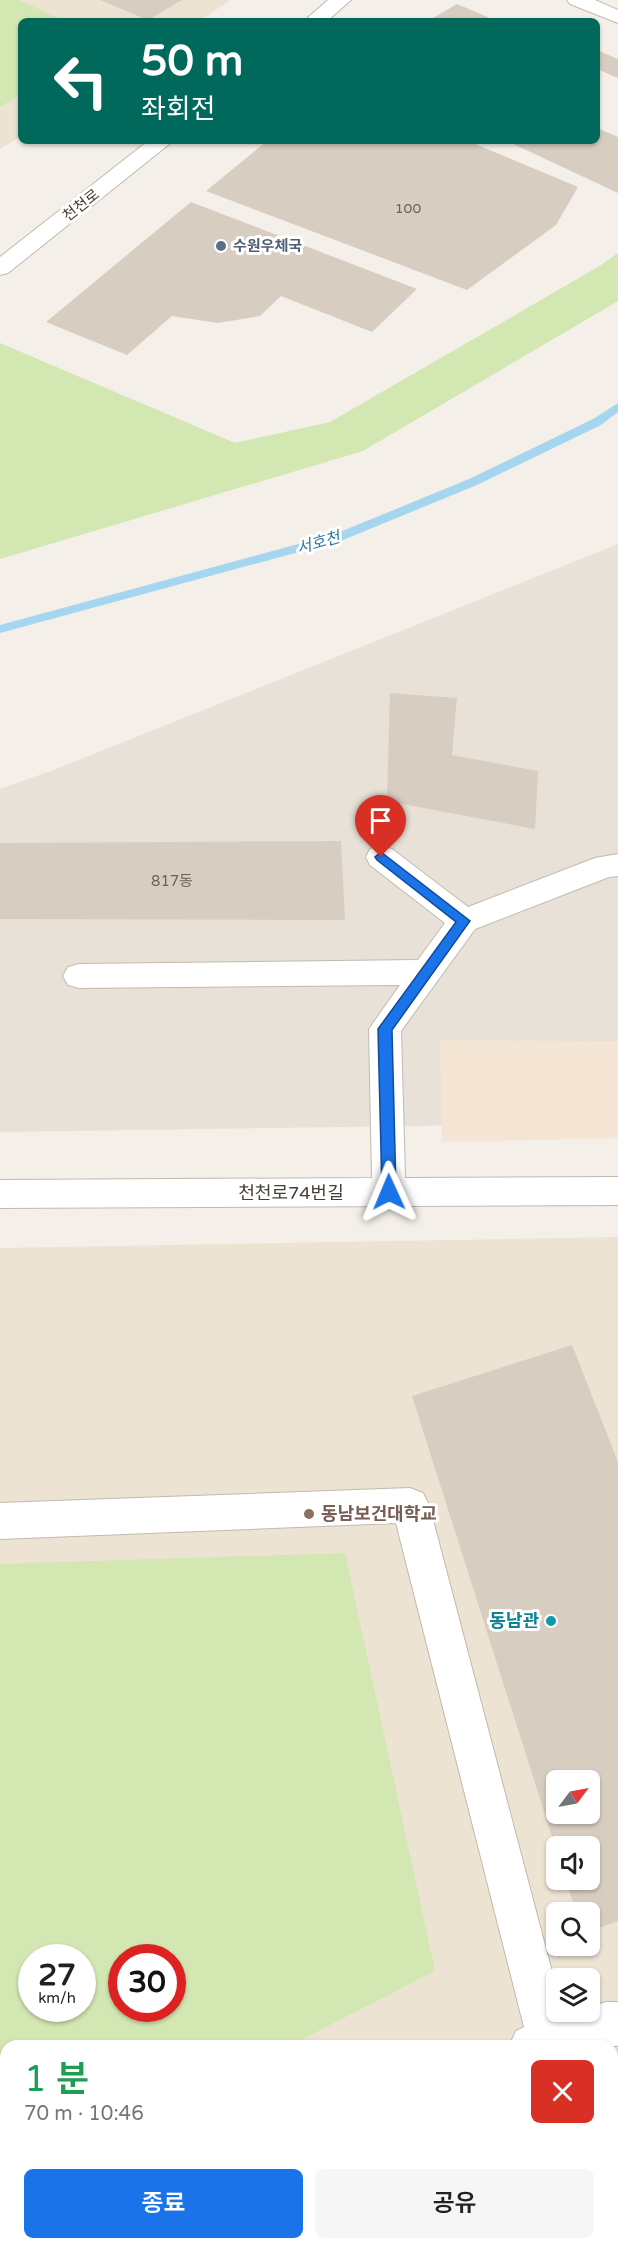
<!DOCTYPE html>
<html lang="ko">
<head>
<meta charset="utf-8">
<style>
	body { margin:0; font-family:"Varela Round","Noto Sans KR",sans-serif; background:#f6f6f6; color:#202124; height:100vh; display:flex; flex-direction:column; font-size:22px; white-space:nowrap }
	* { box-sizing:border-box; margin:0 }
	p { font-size:20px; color:#757577 }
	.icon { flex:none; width:33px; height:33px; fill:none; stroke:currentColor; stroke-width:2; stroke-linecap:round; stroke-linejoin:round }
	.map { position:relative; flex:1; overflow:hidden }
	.details { position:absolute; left:0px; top:2040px; width:618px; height:210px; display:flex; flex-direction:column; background:#fff; border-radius:18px 18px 0 0; box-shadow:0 2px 4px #0004 }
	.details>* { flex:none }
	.hud { position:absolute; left:18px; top:18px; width:582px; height:126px; border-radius:9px; box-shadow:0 2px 4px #0004; background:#00695c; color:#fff; overflow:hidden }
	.needle { width:39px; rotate:58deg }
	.controls { position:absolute; left:546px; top:1770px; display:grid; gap:12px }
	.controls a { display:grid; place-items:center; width:54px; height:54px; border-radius:9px; background:#fff; box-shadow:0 2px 4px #0004; font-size:30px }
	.speed { position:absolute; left:18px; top:1944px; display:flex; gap:12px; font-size:30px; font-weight:700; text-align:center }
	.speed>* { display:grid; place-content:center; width:78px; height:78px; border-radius:50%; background:#fff; box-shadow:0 2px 4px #0004; line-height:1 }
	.speed small { font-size:15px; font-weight:400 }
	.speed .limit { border:9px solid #d22; background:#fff; color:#111 }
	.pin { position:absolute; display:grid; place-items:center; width:51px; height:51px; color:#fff; margin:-62px -26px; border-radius:50% 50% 50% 0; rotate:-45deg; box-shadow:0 0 6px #0007 }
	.pin .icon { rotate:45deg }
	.me { position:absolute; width:66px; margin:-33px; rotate:359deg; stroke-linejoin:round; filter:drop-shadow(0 0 4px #0008) }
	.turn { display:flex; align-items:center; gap:21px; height:126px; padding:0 24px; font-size:27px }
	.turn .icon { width:78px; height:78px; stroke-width:2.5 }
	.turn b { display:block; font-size:42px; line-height:51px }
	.round { display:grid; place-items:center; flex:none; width:63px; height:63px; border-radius:9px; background:#f6f6f6 }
	.summary { display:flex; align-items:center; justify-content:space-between; height:102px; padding:0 24px }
	h1 { font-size:36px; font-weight:600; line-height:45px; color:#1e9e55 }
	.action { display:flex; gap:12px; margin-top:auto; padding:12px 24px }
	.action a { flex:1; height:69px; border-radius:9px; background:#1a73e8; color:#fff; font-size:24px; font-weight:600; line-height:69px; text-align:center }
	.action a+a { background:#f6f6f6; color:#202124 }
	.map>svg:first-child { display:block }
	.residential { fill:#e8e1d7 }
	.commercial { fill:#f5e5d4 }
	.education { fill:#ece3d3; fill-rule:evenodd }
	.green { fill:#d3e7b2; fill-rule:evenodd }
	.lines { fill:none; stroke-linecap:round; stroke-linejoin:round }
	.stream { fill:#a6d6ef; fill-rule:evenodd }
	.building { fill:#d8cdc1; fill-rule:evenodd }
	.minor-casing { stroke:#c2baae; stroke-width:2 }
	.minor { fill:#fff; fill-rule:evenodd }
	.route { fill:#1a73e8; stroke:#114b97; stroke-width:1.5 }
	.service-dot { fill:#5c6f8a; stroke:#fff; stroke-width:2 }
	.education-dot { fill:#8d6e63; stroke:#fff; stroke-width:2 }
	.culture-dot { fill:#0f9aa8; stroke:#fff; stroke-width:2 }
	.labels { text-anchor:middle; stroke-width:6; stroke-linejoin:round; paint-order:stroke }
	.far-number-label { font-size:14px; fill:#6b635a }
	.far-street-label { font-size:15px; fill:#474037; stroke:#fff }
	.far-service-label { font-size:15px; font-weight:bold; fill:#4e5e75; stroke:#fff; text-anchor:start }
	.number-label { font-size:15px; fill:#6b635a }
	.far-water-label { font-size:16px; font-style:italic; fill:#2f79a1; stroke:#fff }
	.street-label { font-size:18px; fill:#474037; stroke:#fff }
	.education-label { font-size:18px; font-weight:bold; fill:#785e54; stroke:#fff; text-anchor:start }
	.culture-label { font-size:18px; font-weight:bold; fill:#0d838f; stroke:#fff; text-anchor:end }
</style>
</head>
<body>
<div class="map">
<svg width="618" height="2250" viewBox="0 0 618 2250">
	<rect width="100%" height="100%" fill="#f4efe8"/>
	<polygon class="residential" points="618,544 618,1123 0,1132 0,789 51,771"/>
	<polygon class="commercial" points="440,1040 618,1041 618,1138 442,1142"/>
	<g class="education">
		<polygon points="0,0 230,0 200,21 21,21 21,136 0,149"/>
		<path d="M618,1237V2250H0V1248ZM556,1780H590V1814H556ZM556,1846H590V1880H556ZM556,1912H590V1946H556ZM32,1958H82V2008H32ZM122,1958H172V2008H122ZM556,1978H590V2012H556ZM6,2046H612V2244H6Z"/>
	</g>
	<g class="green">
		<polygon points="0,0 18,0 66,21 21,21 21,94 0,107"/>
		<polygon points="618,253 618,301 363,451 0,559 0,343 235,443 330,422 598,267"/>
		<path d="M345,1553L435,1971L289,2046H6V2244H162L159,2250H0V1564ZM32,1958H82V2008H32ZM122,1958H172V2008H122Z"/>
	</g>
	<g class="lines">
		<polygon class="stream" points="618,403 618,412 601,425 477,485 343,540 0,633 0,625 335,534 469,479 593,419"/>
	</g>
	<g class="building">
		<polygon points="100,0 182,0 148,20"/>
		<polygon points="457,4 497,21 428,21"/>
		<polygon points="597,50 618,59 618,78 597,69"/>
		<polygon points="597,128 618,137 618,193 507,141 597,141"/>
		<polygon points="267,141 468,141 578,187 556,225 467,290 206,191"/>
		<polygon points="191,202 417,289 372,332 281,296 260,316 218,323 172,316 127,355 46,322"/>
		<polygon points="390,693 457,698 452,755 538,771 535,829 387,801"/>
		<polygon points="341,841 345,920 0,919 0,843"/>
		<path d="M572,1345L618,1462V1921L590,1931V1912H576L566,1880H590V1846H555L412,1396ZM556,1780H590V1814H556Z"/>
	</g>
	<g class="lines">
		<g class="minor-casing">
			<g id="minor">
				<polygon points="328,0 351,0 327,21 304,21"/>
				<polygon points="567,0 595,0 618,10 618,23 570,4"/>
				<polygon points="148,141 173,141 8,273 0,275 0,257"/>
				<polygon points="381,846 392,849 468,907 595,858 618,854 618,876 609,877 475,929 401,1031 405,1178 618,1177 618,1205 0,1208 0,1180 372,1178 369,1029 400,985 79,988 68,985 63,976 68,967 79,964 418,960 445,923 370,865 366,857 370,849"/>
				<polygon points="410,1488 423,1493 429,1505 556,1987 556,2012 563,2012 564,2015 575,2012 590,2012 590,2007 606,2002 618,2002 618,2046 509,2046 516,2031 524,2027 396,1523 0,1539 0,1503"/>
				<polygon points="335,2244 387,2244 390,2250 338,2250"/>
			</g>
		</g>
		<use href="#minor" class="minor"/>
	</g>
	<polygon class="route" points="381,852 470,921 392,1030 396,1192 394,1197 384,1197 382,1192 378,1029 456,922 377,860 375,857"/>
	<circle class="service-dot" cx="221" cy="246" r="6"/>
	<circle class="education-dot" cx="309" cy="1514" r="6"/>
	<circle class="culture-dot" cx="551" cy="1621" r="6"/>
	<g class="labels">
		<g class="far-number-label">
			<text x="408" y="213">100</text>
		</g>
		<g class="far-street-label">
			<text transform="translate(81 205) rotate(-38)" y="5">천천로</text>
		</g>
		<g class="far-service-label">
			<text x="233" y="251">수원우체국</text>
		</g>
		<g class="number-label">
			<text x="172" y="886">817동</text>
		</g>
		<g class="far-water-label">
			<text transform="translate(318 542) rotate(-16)" y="6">서호천</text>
		</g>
		<g class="street-label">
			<text x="291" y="1199">천천로74번길</text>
		</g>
		<g class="education-label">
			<text x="321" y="1520">동남보건대학교</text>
		</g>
		<g class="culture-label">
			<text x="539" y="1627">동남관</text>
		</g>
	</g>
</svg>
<div class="controls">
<a><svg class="needle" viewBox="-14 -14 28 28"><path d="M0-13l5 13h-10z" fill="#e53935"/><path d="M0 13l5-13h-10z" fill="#757577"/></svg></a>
<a><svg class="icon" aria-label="sound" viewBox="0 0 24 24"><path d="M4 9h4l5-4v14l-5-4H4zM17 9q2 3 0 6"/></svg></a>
<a><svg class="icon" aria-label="search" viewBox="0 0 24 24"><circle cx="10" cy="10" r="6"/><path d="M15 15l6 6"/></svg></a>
<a><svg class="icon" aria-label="layers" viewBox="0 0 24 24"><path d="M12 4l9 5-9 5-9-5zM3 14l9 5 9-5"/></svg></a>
</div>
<div class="speed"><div>27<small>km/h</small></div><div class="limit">30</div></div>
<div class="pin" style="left:381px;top:857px;background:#d93025"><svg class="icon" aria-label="arrive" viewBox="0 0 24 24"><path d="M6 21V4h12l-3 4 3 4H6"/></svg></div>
<svg class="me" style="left:389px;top:1192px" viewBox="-20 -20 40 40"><path d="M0-17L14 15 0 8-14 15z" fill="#1a73e8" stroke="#fff" stroke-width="4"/></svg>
<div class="hud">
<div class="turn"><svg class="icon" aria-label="left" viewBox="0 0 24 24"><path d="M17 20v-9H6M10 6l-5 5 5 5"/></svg><div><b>50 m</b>좌회전</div></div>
</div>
<section class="details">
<div class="summary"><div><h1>1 분</h1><p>70 m · 10:46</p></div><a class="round" style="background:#d93025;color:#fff"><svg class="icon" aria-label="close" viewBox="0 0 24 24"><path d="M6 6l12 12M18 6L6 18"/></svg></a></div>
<div class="action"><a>종료</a><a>공유</a></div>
</section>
</div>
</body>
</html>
